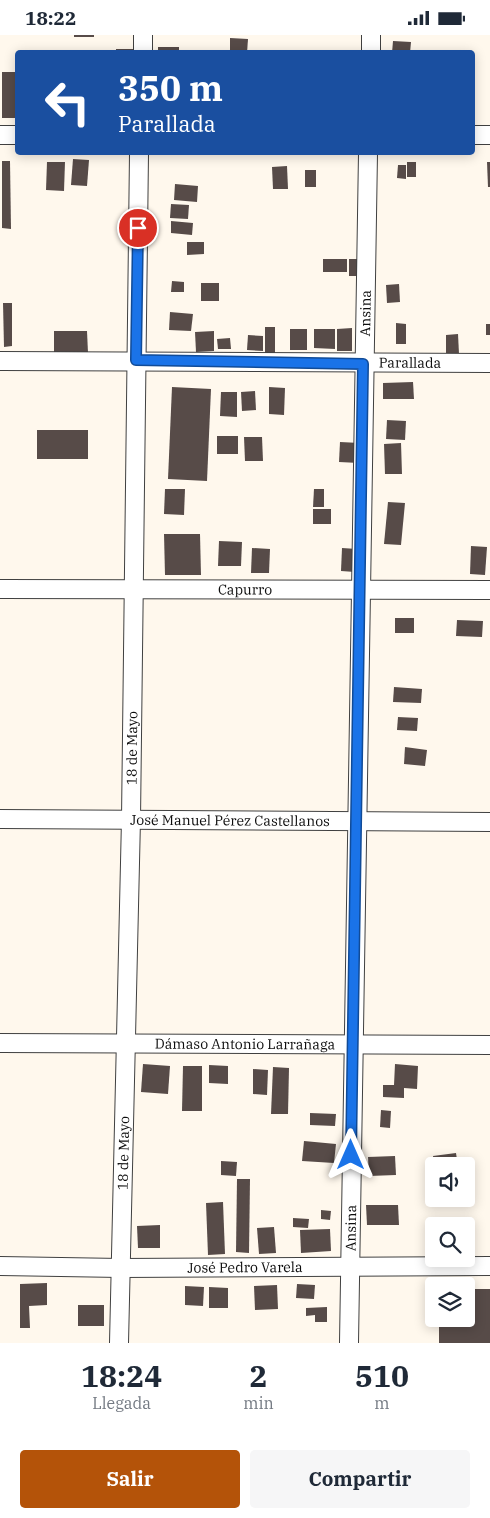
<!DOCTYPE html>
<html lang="es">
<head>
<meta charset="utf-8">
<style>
	body { margin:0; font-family:"IBM Plex Serif",serif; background:#f6f6f7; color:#1f2937; height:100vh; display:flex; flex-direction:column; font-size:19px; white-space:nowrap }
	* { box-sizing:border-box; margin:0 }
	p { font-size:16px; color:#747a83 }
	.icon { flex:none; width:28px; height:28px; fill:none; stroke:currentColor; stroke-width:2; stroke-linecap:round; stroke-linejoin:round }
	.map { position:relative; height:1308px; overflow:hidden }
	.panel { display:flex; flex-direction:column; background:#fff; flex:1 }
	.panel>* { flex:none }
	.banner { position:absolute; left:15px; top:15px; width:460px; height:105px; border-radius:5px; box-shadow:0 2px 12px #0003; background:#1a4fa0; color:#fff; overflow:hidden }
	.controls { position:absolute; left:425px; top:1122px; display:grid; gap:10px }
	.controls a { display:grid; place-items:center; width:50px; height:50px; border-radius:5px; background:#fff; box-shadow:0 2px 12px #0003; font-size:25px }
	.pin { position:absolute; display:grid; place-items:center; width:42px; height:42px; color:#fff; margin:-21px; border:2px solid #fff; border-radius:50%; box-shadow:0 1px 5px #0007 }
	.me { position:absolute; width:55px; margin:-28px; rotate:0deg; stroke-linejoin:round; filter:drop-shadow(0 0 4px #0008) }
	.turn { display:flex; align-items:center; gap:18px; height:105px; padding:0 20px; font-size:22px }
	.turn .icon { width:65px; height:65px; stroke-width:2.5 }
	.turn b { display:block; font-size:35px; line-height:42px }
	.eta { display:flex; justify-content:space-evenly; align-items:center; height:85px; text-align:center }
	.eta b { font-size:30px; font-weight:800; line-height:35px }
	.primary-button { display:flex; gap:10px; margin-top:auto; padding:10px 20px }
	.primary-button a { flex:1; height:58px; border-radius:5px; background:#b45309; color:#fff; font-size:20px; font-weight:800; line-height:58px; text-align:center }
	.primary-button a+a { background:#f6f6f7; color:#1f2937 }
	.status { display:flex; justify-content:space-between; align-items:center; height:35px; padding:0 25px; background:#fff; direction:ltr }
	.status svg { height:14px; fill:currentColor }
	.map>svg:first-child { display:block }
	.building { fill:#574b48 }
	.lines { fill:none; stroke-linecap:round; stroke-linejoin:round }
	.street-casing { stroke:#404040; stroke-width:20 }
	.street { stroke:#fff; stroke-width:18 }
	.route-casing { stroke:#114b97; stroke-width:12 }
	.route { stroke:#1a73e8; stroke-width:9 }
	.labels { text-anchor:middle; stroke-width:5; stroke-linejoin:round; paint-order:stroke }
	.street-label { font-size:14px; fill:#0d0d0d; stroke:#fff }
</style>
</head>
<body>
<div class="status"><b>18:22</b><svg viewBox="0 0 49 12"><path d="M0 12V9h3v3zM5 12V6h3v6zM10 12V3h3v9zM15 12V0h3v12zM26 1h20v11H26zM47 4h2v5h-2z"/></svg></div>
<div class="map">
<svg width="490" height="1308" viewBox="0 0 490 1308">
	<rect width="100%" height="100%" fill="#fff8ed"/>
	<g class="building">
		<rect x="74" y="0" width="20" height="2"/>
		<polygon points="230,3 248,4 247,18 230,18"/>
		<polygon points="393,6 411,7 410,18 392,18"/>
		<rect x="158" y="12" width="21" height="6"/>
		<rect x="116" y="14" width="18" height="4"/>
		<rect x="2" y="37" width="16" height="46"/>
		<polygon points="73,124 89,125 87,151 71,150"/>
		<polygon points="2,126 10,126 11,194 2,193"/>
		<polygon points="47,127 65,127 64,156 46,155"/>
		<rect x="407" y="127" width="9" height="15"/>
		<polygon points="487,127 490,127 490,152 488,152"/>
		<polygon points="398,130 406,130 406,144 397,143"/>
		<polygon points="287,131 288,154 273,154 272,132"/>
		<rect x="305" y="135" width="11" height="17"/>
		<polygon points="175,149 198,151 197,167 174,165"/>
		<polygon points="171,169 189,170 188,184 170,183"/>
		<polygon points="171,186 193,188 192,200 171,198"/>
		<polygon points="187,207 204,207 204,219 187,220"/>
		<rect x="323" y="224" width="24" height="13"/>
		<rect x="349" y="224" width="15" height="17"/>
		<polygon points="172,246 184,247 184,257 171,257"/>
		<rect x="201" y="248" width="18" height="18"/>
		<polygon points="399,249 400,267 387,268 386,250"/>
		<polygon points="3,268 12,268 12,311 4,312"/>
		<polygon points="170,277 193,279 191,296 169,295"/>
		<polygon points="396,288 406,289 406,309 396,309"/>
		<rect x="486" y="289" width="4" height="11"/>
		<rect x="265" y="292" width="10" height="27"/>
		<polygon points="352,293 352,316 337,316 337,294"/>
		<rect x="290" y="294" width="17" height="21"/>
		<polygon points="314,294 335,294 335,314 314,313"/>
		<polygon points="54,296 87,296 88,318 54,319"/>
		<polygon points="214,296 214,316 196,317 195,297"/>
		<polygon points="458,299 459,319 446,319 446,300"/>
		<polygon points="248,300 263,301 263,316 247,315"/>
		<polygon points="230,303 231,314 218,314 217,304"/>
		<polygon points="413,347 414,364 383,364 383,348"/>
		<polygon points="172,352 211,354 207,446 168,444"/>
		<polygon points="269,352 285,353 284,380 269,379"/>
		<polygon points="255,356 256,375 242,376 241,357"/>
		<polygon points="221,357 237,357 237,382 220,381"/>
		<polygon points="387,385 406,386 405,405 386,404"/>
		<rect x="37" y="395" width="51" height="29"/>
		<rect x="217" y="401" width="21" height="18"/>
		<polygon points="244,402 262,402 263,426 245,426"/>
		<polygon points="340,407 360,408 359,428 339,427"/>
		<polygon points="401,408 402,439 385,439 384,409"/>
		<polygon points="165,454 185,454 184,480 164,479"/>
		<polygon points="314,454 324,454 324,472 313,472"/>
		<polygon points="388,467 405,468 401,510 384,509"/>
		<rect x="313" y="474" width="18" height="15"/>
		<polygon points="164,499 200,499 201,540 165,540"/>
		<polygon points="219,506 242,507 241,531 218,531"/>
		<polygon points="471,511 487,512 485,540 470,539"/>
		<polygon points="252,513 270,514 269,538 251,538"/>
		<polygon points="342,513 357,514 355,537 341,536"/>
		<rect x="395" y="583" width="19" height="15"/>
		<polygon points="457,585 483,586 482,602 456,601"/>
		<polygon points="394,652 422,654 421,668 393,667"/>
		<polygon points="398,682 418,683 417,696 397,695"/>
		<polygon points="405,712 427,715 425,731 404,729"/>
		<polygon points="143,1029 170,1031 168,1059 141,1057"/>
		<polygon points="395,1029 418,1031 417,1054 404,1053 404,1063 383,1062 383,1050 394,1050"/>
		<polygon points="209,1030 228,1031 228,1049 209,1048"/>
		<polygon points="183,1031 202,1031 202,1076 182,1076"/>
		<polygon points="273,1032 289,1033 288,1079 271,1079"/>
		<polygon points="253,1034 268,1035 267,1060 253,1059"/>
		<polygon points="381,1075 391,1076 390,1093 380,1092"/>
		<polygon points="310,1078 336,1079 335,1091 310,1090"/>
		<polygon points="304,1106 336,1109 334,1128 302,1126"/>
		<polygon points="456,1118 458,1131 434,1131 433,1121"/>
		<polygon points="395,1121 396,1140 369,1141 368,1122"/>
		<polygon points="221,1126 237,1127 236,1141 221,1140"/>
		<polygon points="237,1144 250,1144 249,1218 236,1217"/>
		<polygon points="223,1167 225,1219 208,1220 206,1168"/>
		<polygon points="366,1170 398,1170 399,1190 367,1190"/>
		<polygon points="321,1175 331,1176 330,1185 321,1184"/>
		<polygon points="293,1183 309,1184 308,1193 293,1192"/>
		<polygon points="160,1190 160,1213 138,1213 137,1191"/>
		<polygon points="274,1192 276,1218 259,1219 257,1193"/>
		<polygon points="330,1194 331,1216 301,1218 300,1195"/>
		<polygon points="47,1248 47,1270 29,1271 30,1293 20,1293 20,1249"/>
		<polygon points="297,1249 315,1250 314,1264 296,1263"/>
		<polygon points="277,1250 278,1274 255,1275 254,1251"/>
		<polygon points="185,1251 204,1252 203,1271 185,1270"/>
		<polygon points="209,1252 228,1253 228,1273 209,1273"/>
		<polygon points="466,1254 490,1254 490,1308 439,1308 439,1284 466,1284"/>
		<rect x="78" y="1270" width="26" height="21"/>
		<polygon points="327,1272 327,1287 315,1287 315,1280 306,1281 306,1273"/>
	</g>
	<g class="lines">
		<g class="street-casing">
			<g id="street">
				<polyline points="143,18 143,0"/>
				<polyline points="371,18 371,0"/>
				<polyline points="0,100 18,100"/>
				<polyline points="472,100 490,100"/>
				<path id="s1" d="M0,326L490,328"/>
				<path id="s2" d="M0,554L490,555"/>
				<path id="s3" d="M0,784L490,787"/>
				<path id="s4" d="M0,1008L490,1010"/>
				<path id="s5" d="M0,1231L121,1233L490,1231"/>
				<path id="s6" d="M119,1308L131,784L139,118"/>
				<path id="s7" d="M349,1308L368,118"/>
			</g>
		</g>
		<use href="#street" class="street"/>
	</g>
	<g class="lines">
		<g class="route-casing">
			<polyline id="route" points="138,193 136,325 363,329 351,1120"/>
		</g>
		<use href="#route" class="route"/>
	</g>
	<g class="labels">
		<g class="street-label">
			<text dy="5" stroke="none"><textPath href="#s7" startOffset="1030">Ansina</textPath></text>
			<text dy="5" stroke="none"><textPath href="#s1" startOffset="410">Parallada</textPath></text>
			<text dy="5" stroke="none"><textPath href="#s2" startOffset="245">Capurro</textPath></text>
			<text dy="5" stroke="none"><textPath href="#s6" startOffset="595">18 de Mayo</textPath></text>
			<text dy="5" stroke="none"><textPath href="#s3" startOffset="230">José Manuel Pérez Castellanos</textPath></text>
			<text dy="5" stroke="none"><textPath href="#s4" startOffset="245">Dámaso Antonio Larrañaga</textPath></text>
			<text dy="5" stroke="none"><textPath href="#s6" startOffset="190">18 de Mayo</textPath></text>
			<text dy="5" stroke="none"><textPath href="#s7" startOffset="115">Ansina</textPath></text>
			<text dy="5" stroke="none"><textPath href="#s5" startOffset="245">José Pedro Varela</textPath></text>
		</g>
	</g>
</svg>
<div class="controls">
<a><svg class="icon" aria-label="sound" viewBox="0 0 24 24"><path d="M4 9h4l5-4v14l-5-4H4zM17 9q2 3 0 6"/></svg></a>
<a><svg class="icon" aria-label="search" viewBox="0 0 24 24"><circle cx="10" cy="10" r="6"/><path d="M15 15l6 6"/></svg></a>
<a><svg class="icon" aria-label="layers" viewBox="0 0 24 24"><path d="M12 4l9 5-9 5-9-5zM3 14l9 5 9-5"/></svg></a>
</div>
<div class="pin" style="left:138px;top:193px;background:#d93025"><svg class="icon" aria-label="arrive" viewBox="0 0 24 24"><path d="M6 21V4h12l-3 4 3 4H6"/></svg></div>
<svg class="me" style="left:351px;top:1120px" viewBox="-20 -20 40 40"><path d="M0-17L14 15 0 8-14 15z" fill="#1a73e8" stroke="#fff" stroke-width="4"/></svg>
<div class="banner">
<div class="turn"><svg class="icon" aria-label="left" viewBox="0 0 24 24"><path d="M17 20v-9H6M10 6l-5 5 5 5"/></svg><div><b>350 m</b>Parallada</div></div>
</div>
</div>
<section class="panel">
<div class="eta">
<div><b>18:24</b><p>Llegada</p></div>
<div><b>2</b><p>min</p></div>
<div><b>510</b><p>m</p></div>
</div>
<div class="primary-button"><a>Salir</a><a>Compartir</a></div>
</section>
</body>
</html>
